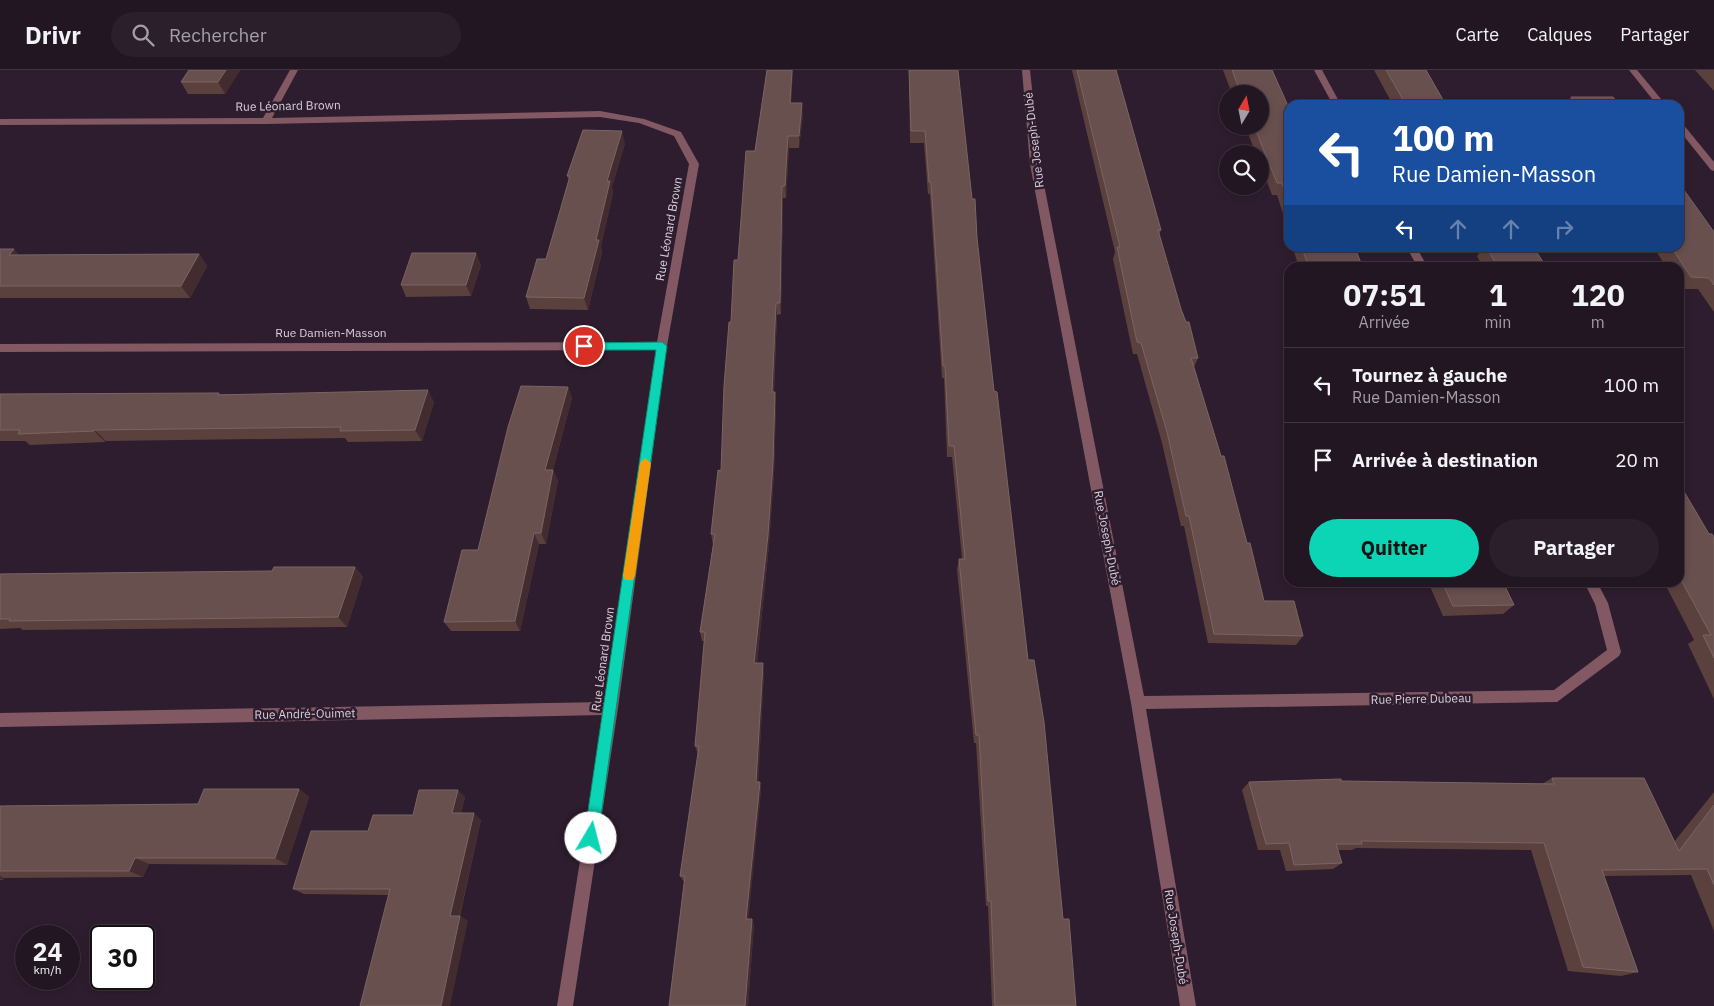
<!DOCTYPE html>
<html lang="fr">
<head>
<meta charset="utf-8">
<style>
	body { margin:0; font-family:"IBM Plex Sans",sans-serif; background:#2a1f2a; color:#f1f3f6; height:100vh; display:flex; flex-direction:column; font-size:19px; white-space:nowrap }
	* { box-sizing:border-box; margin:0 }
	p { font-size:16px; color:#a29fa5 }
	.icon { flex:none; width:28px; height:28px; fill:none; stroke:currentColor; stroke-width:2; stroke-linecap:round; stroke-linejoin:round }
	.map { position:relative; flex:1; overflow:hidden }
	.panel { position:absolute; left:1284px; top:192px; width:400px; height:325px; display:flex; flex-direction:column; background:#221622; border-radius:15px; box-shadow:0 2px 8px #0003,0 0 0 1px #3f3540 }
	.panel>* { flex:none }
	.banner { position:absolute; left:1284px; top:30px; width:400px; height:152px; border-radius:15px; box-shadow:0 2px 8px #0003,0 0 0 1px #3f3540; background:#1a4fa0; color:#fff; overflow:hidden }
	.needle { width:32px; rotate:10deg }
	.buttons { position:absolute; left:1219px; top:15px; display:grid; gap:10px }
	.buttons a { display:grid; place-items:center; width:50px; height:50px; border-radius:50%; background:#221622; box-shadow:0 2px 8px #0003,0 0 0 1px #3f3540; font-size:25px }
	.speed { position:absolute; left:15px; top:855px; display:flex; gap:10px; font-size:25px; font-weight:700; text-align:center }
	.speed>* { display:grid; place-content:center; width:65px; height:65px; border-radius:50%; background:#221622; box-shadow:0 2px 8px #0003,0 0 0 1px #3f3540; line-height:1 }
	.speed small { font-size:12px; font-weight:400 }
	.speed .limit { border:2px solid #111; border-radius:8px; background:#fff; color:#111 }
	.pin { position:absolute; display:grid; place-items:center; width:42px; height:42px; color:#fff; margin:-21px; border:2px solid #fff; border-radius:50%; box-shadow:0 1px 5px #0007 }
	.me { position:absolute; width:55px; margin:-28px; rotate:8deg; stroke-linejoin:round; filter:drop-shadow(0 0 4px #0008) }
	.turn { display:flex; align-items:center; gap:18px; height:105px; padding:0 25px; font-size:22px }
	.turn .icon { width:65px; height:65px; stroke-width:2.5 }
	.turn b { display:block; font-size:35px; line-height:42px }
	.lanes { display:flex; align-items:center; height:48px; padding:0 25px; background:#0003; justify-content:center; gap:25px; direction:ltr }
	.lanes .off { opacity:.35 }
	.eta { display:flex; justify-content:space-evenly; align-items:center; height:85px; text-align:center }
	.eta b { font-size:30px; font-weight:700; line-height:35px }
	.action { display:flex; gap:10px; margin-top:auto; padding:10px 25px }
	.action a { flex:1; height:58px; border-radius:30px; background:#0bd5b5; color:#111; font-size:20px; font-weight:700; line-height:58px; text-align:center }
	.action a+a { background:#2a1f2a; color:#f1f3f6 }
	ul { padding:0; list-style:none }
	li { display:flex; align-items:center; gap:15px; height:75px; padding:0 25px; border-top:1px solid #3f3540 }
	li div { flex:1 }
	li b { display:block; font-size:19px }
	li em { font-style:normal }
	header { display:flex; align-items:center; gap:30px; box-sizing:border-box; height:70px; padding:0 25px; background:#221622; border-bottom:1px solid #3f3540 }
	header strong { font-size:24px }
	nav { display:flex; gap:28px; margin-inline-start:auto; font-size:18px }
	.search { width:350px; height:45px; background:#2a1f2a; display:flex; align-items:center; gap:12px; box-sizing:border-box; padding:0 18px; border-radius:28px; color:#a29fa5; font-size:19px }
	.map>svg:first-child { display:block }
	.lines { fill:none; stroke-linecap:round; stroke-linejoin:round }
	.minor { fill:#825963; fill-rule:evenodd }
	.wall { fill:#5b413e }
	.shaded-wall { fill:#432c30 }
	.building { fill:#68504f; stroke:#7a6464 }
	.route { fill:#0bd5b5; stroke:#078a76 }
	.slow { fill:#f59e0b }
	.labels { text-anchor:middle; stroke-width:5; stroke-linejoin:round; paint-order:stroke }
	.street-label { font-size:12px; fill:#dacfda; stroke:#2e1d2e }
</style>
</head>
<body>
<header>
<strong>Drivr</strong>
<div class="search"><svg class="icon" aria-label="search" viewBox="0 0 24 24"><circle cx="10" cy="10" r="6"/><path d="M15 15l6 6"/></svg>Rechercher</div>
<nav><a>Carte</a><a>Calques</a><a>Partager</a></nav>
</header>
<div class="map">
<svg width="1714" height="936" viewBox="0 0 1714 936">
	<rect width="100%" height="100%" fill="#2e1d2e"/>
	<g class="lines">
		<g class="minor">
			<polygon points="290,0 298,0 272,48 600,41 644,49 681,62 699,94 667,276 618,638 573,936 557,936 603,645 0,657 0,643 605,632 656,280 0,282 0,274 657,272 689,94 674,66 639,53 600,47 266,54 0,55 0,49 263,48"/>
			<polygon points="1022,0 1030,0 1040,94 1144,626 1554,620 1607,580 1595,534 1584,512 1597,512 1608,533 1621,582 1619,586 1557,632 1146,639 1196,936 1180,936 1131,633 1030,94"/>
			<polygon points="1314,0 1322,0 1341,35 1333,35"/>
			<polygon points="1629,0 1637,0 1666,35 1657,35"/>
			<polygon points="1679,52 1682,53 1714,92 1714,101 1711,100 1679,60"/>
			<polygon points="1407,178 1417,178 1428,198 1418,198"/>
		</g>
	</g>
	<g class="wall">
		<polygon points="240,0 225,24 188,24 181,12"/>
		<polygon points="767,0 793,0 791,33 803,45 799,78 789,78 786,128 783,128 781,244 777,245 774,322 775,322 776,333 774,404 769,475 757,593 764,602 758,712 760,712 761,720 748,849 754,854 748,936 669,936 684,812 680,806 698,684 695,676 705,571 702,571 700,562 713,475 711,464 721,401 731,252 738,190"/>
		<polygon points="909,0 972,129 994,321 1028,590 1063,849 1076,936 992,936 988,836 986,836 976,673 974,673 957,499 959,489 962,489 952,387 947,387 944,308 942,308 930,124 928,124 924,73 910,73 909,10"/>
		<polygon points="1072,0 1116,0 1161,160 1159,165 1181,239 1198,288 1194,297 1264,531 1303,566 1296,575 1208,573 1184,456 1181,456 1162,373 1137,284 1133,284 1113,189 1115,182"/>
		<polygon points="1223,0 1272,0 1289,38 1289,163 1277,125 1272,125 1260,94 1260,84 1256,84 1245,56 1260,56 1260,24 1232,24"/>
		<polygon points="1374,0 1426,0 1446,35 1393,35"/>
		<polygon points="1695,0 1714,0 1714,21"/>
		<polygon points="1571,27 1619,35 1565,35"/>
		<polygon points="625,73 612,117 613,123 601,176 602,182 588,240 530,239 526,227 546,189 569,110 567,106"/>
		<polygon points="1714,162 1714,242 1698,219 1680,219 1679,217 1679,198 1667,198 1654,178 1679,178"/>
		<polygon points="1293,178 1355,178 1363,198 1299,198"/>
		<polygon points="1476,178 1534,178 1547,198 1483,198 1477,186 1479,184"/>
		<polygon points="0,179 19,185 199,184 207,196 190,228 0,228"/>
		<polygon points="481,195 471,226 406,227 401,215"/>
		<polygon points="568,317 572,328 553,400 558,411 546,474 539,474 520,561 451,561 444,552"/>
		<polygon points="0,324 221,324 434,332 422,371 348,372 345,368 106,371 105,372 30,375 25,371 0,371"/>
		<polygon points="1679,413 1709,464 1714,468 1714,629 1688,574 1694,570 1664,512 1679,512"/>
		<polygon points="355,497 363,507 347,557 23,560 20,558 0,559 0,504 272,501"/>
		<polygon points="1428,512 1503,512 1514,535 1503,544 1443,546"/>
		<polygon points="1552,708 1674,772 1714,722 1714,861 1691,805 1604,806 1638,902 1621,906 1568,901 1531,780 1356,778 1352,780 1338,780 1342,793 1333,799 1286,801 1280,780 1258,780 1242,720 1249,712 1341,711 1542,714"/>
		<polygon points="299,719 309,727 287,795 149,794 143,807 4,808 3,810 0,810 0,736 198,734"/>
		<polygon points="465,727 461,743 481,750 460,846 468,851 389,825 304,824 293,819 368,761"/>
	</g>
	<g class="shaded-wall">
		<polygon points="226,0 240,0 225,24 218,12"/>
		<polygon points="792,0 793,0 790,45 790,33"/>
		<polygon points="802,33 803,45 799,78 799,66"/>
		<polygon points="622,61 625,73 612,117 613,123 601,176 602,182 588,240 584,228 607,111"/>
		<polygon points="788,66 789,78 786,128 785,116"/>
		<polygon points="782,116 783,128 781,244 780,233"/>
		<polygon points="14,179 24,191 9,185"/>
		<polygon points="476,183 481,195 471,226 466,215"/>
		<polygon points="199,184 207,196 190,228 181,216"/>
		<polygon points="776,233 777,245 773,333 772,322"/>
		<polygon points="568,317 572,328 550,411 545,400"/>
		<polygon points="428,320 434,332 422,371 415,360"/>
		<polygon points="775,322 776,333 774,404 769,475 756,602 754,593"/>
		<polygon points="95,360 106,371 105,372 94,361"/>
		<polygon points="553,400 558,411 546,474 541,463"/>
		<polygon points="534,463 539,474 520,561 515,551"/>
		<polygon points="355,497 363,507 347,557 338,547"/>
		<polygon points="763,593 764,602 758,720 756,712"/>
		<polygon points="760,712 761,720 748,854 746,849"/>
		<polygon points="299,719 309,727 287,795 275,788"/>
		<polygon points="458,720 465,727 460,750 452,743"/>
		<polygon points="474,743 481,750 458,852 450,846"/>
		<polygon points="135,788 149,794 143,807 129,801"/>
		<polygon points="0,806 4,808 3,810 0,809"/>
		<polygon points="460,846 468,851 450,936 441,936"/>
		<polygon points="752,849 754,854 748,936 745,936"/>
	</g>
	<g class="building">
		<polygon points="189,0 226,0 218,12 181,12"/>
		<polygon points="767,0 792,0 790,33 802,33 799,66 788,66 785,116 782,116 780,233 776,233 772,322 775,322 773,393 768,465 754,593 763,593 756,712 760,712 746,849 752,849 745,936 669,936 685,806 680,806 699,676 695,676 705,562 700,562 715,464 711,464 718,400 721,401 724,316 729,252 731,252 734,190 738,190 746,81 755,81"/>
		<polygon points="909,0 958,0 972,129 975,129 977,168 994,321 997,322 1028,590 1034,590 1044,652 1063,849 1069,849 1076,936 995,936 991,831 988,831 979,665 976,665 959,489 965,489 954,376 949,376 945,296 943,296 931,112 929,112 925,61 911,61"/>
		<polygon points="1077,0 1116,0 1161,160 1158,160 1181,239 1186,252 1189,252 1198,288 1191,288 1221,386 1224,386 1247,473 1250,473 1264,531 1294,531 1303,566 1214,564 1189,446 1186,446 1167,362 1141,273 1137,272 1117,177 1120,177"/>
		<polygon points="1232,0 1272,0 1289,38 1289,134 1282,113 1277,113 1254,56 1260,56 1260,24 1241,24"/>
		<polygon points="1386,0 1426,0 1446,35 1406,35"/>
		<polygon points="1571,27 1613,27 1619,35 1576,35"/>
		<polygon points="583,60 622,61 607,111 610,111 596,170 599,170 584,228 526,227 537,189 546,189 570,106 567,106"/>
		<polygon points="1679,113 1714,162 1714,215 1709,208 1691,207 1672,178 1679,178"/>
		<polygon points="1302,178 1355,178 1363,198 1309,198"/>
		<polygon points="1487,178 1534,178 1547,198 1498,198"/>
		<polygon points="0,179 14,179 9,185 199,184 181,216 0,216"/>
		<polygon points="412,183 476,183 466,215 401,215"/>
		<polygon points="521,316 568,317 545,400 553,400 541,463 534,463 515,551 444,552 462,480 478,480 508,357"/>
		<polygon points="428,320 415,360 340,361 341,357 95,360 94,361 18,364 20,360 0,360 0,324 219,323 218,325"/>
		<polygon points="1679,413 1709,464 1712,464 1714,468 1714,588 1703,565 1711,565 1679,506"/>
		<polygon points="274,497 355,497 338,547 9,551 10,549 0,549 0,504 272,501"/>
		<polygon points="1442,512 1503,512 1514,535 1453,536"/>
		<polygon points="1552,708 1644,708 1679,781 1714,735 1714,815 1707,799 1602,800 1638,902 1583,897 1544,773 1361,771 1362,774 1336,774 1342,793 1294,795 1289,773 1266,774 1249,712 1341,709 1341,711 1554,714"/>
		<polygon points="204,719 299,719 275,788 135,788 129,801 0,801 0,736 198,734"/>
		<polygon points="419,720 458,720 452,743 474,743 450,846 460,846 441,936 360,936 390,819 293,819 311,761 368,761 373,745 413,745"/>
	</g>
	<polygon class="route" points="662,272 667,276 598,768 596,773 591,775 586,773 584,768 656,280 584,280 579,276 584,273"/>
	<polygon class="slow" points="645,388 651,393 635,506 633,510 625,510 623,506 640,393"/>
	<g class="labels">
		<g class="street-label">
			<text transform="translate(288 36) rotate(-1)" y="4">Rue Léonard Brown</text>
			<text transform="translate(1034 70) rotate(-97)" y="4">Rue Joseph-Dubé</text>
			<text transform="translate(669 159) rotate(-80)" y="4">Rue Léonard Brown</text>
			<text x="331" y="267">Rue Damien-Masson</text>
			<text transform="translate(1107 468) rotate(79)" y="4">Rue Joseph-Dubé</text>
			<text transform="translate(603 589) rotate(-82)" y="4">Rue Léonard Brown</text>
			<text transform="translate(1421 629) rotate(-1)" y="4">Rue Pierre Dubeau</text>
			<text transform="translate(305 644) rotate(-1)" y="4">Rue André-Ouimet</text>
			<text transform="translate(1176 867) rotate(81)" y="4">Rue Joseph-Dubé</text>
		</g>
	</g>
</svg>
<div class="buttons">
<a><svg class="needle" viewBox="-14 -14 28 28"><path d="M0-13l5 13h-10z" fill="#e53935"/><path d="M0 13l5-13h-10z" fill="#a29fa5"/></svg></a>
<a><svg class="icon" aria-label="search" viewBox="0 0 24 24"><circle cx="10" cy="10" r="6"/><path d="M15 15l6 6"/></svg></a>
</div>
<div class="speed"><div>24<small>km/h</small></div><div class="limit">30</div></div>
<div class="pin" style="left:584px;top:276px;background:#d93025"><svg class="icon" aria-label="arrive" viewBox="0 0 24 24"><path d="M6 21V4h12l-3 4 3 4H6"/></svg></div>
<svg class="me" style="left:591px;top:768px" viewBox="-20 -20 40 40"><circle r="19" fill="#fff"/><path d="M0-13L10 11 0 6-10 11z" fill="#0bd5b5"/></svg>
<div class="banner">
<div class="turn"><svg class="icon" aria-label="left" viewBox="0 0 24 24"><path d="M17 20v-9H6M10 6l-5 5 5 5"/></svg><div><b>100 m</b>Rue Damien-Masson</div></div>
<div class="lanes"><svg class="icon" aria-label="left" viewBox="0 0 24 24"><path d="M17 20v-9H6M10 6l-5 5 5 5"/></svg><svg class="icon off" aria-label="ahead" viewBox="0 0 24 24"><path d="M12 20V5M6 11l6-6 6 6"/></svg><svg class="icon off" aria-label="ahead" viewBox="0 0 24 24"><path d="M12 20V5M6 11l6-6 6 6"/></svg><svg class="icon off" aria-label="right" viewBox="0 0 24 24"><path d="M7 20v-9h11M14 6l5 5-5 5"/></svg></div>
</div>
<section class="panel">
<div class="eta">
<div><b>07:51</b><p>Arrivée</p></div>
<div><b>1</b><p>min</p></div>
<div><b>120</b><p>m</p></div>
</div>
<ul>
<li><svg class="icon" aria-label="left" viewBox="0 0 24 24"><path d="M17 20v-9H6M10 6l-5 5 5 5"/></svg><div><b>Tournez à gauche</b><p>Rue Damien-Masson</p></div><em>100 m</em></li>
<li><svg class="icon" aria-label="arrive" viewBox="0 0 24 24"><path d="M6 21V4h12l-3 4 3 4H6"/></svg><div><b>Arrivée à destination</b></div><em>20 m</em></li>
</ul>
<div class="action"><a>Quitter</a><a>Partager</a></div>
</section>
</div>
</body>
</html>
